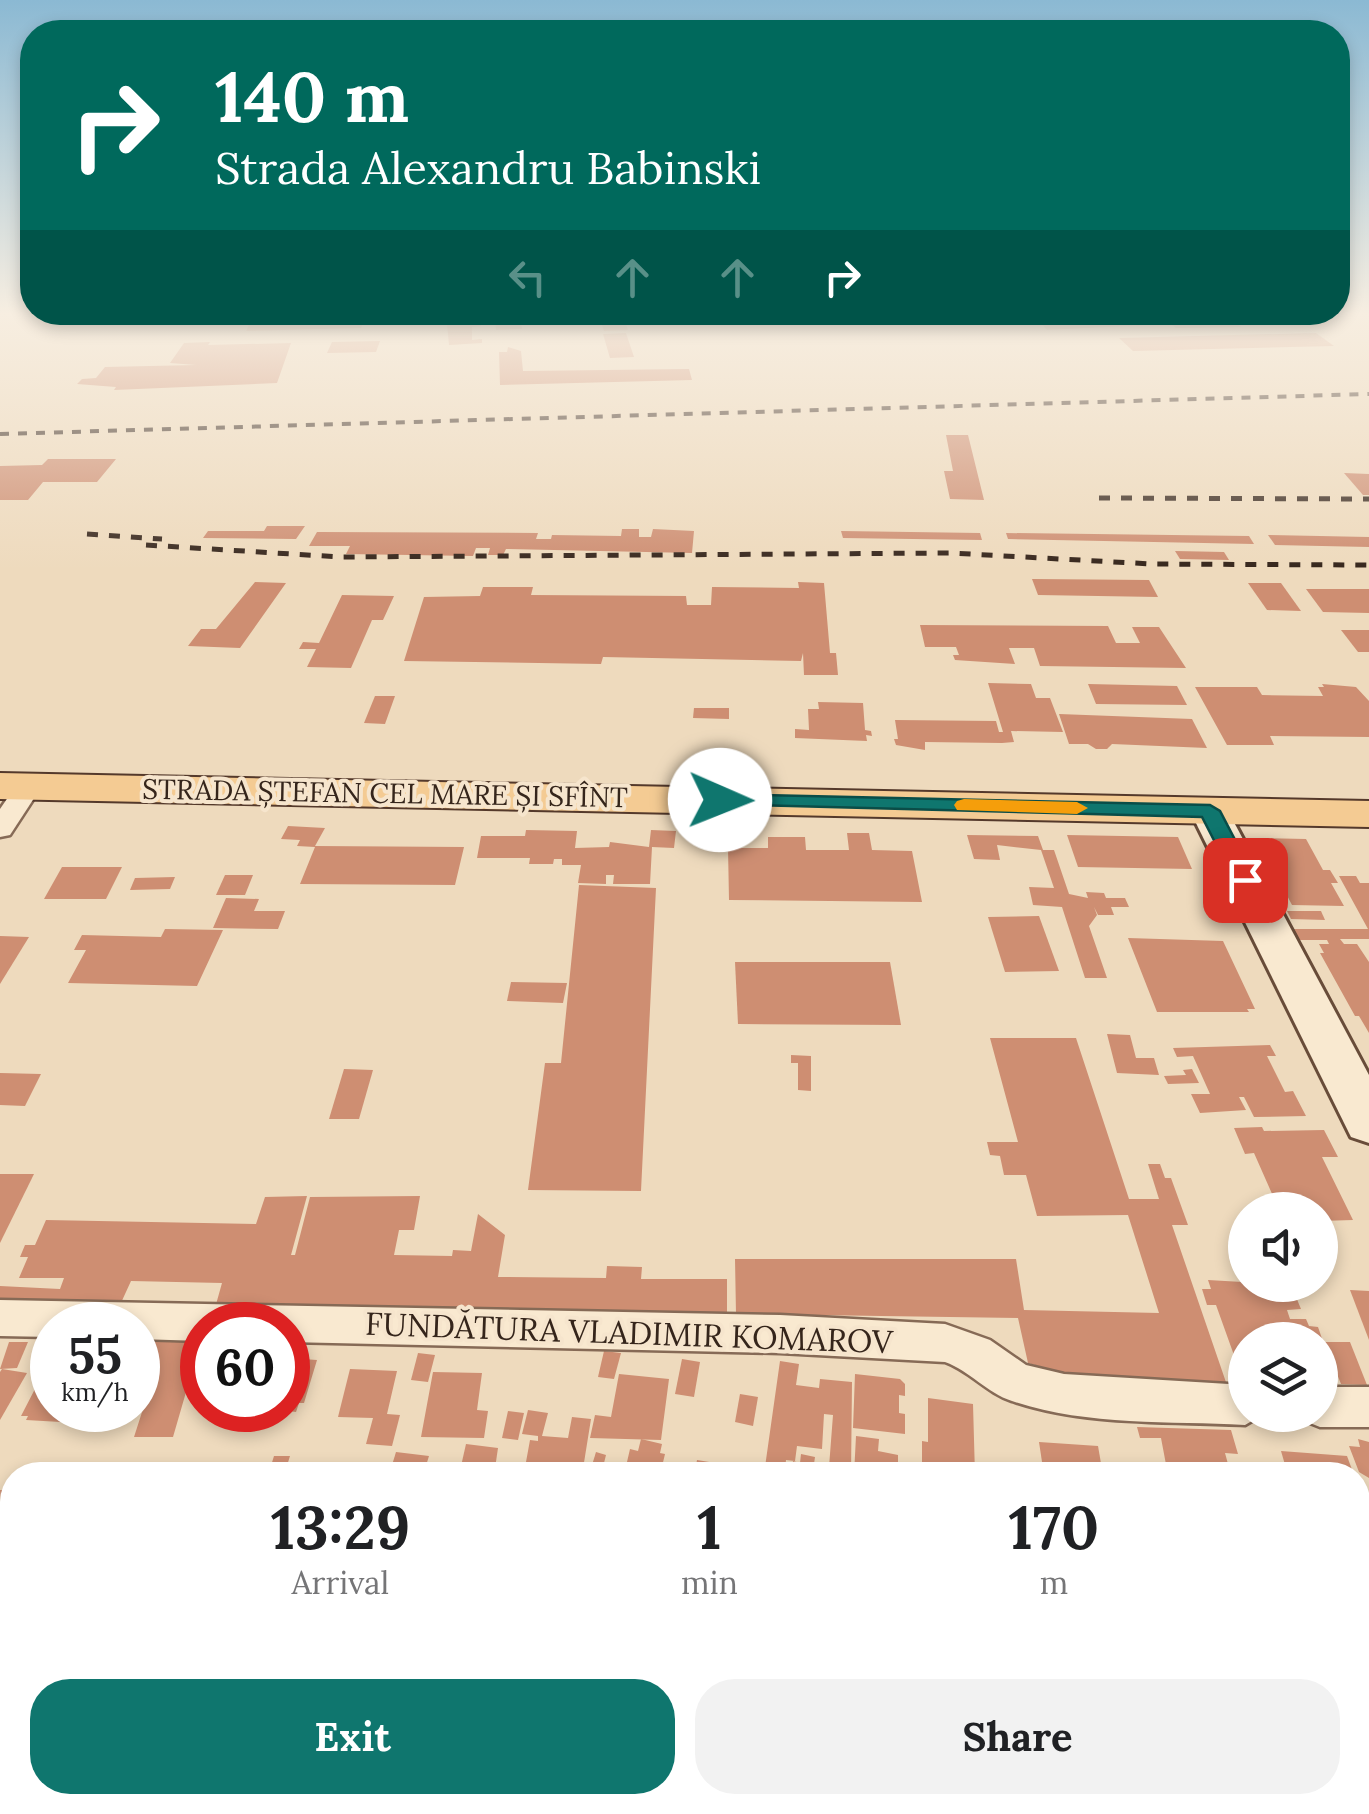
<!DOCTYPE html>
<html lang="en">
<head>
<meta charset="utf-8">
<style>
	body { margin:0; font-family:Lora,serif; background:#f2f2f2; color:#202124; height:100vh; display:flex; flex-direction:column; font-size:38px; white-space:nowrap }
	* { box-sizing:border-box; margin:0 }
	p { font-size:32px; color:#757577 }
	.icon { flex:none; width:55px; height:55px; fill:none; stroke:currentColor; stroke-width:2; stroke-linecap:round; stroke-linejoin:round }
	.map { position:relative; flex:1; overflow:hidden }
	.details { position:absolute; left:0px; top:1462px; width:1370px; height:352px; display:flex; flex-direction:column; background:#fff; border-radius:40px 40px 0 0; box-shadow:0 5px 15px #0003 }
	.details>* { flex:none }
	.hud { position:absolute; left:20px; top:20px; width:1330px; height:305px; border-radius:40px; box-shadow:0 5px 15px #0003; background:#00695c; color:#fff; overflow:hidden }
	.tools { position:absolute; left:1228px; top:1192px; display:grid; gap:20px }
	.tools a { display:grid; place-items:center; width:110px; height:110px; border-radius:50%; background:#fff; box-shadow:0 5px 15px #0003; font-size:50px }
	.speed { position:absolute; left:30px; top:1302px; display:flex; gap:20px; font-size:50px; font-weight:700; text-align:center }
	.speed>* { display:grid; place-content:center; width:130px; height:130px; border-radius:50%; background:#fff; box-shadow:0 5px 15px #0003; line-height:1 }
	.speed small { font-size:25px; font-weight:400 }
	.speed .limit { border:15px solid #d22; background:#fff; color:#111 }
	.pin { position:absolute; display:grid; place-items:center; width:85px; height:85px; color:#fff; margin:-42px; border-radius:20px; box-shadow:0 5px 15px #0006 }
	.me { position:absolute; width:110px; margin:-55px; rotate:91deg; stroke-linejoin:round; filter:drop-shadow(0 0 8px #0008) }
	.turn { display:flex; align-items:center; gap:35px; height:210px; padding:0 30px; font-size:45px }
	.turn .icon { width:130px; height:130px; stroke-width:2.5 }
	.turn b { display:block; font-size:70px; line-height:85px }
	.lanes { display:flex; align-items:center; height:95px; padding:0 30px; background:#0003; justify-content:center; gap:50px; direction:ltr }
	.lanes .off { opacity:.35 }
	.eta { display:flex; justify-content:space-evenly; align-items:center; height:170px; text-align:center }
	.eta b { font-size:60px; font-weight:700; line-height:70px }
	.primary-button { display:flex; gap:20px; margin-top:auto; padding:20px 30px }
	.primary-button a { flex:1; height:115px; border-radius:40px; background:#0f766e; color:#fff; font-size:40px; font-weight:700; line-height:115px; text-align:center }
	.primary-button a+a { background:#f2f2f2; color:#202124 }
	.map>svg:first-child { display:block }
	.building { fill:#ce8e72 }
	.lines { fill:none; stroke-linecap:round; stroke-linejoin:round }
	.street-casing { stroke:#866a56; stroke-width:5 }
	.secondary-casing { stroke:#684c39; stroke-width:6 }
	.primary-casing { stroke:#54392b; stroke-width:4 }
	.street { fill:#f9e9d0; fill-rule:evenodd }
	.secondary { fill:#f9e9d0; fill-rule:evenodd }
	.primary { fill:#f4cb93; fill-rule:evenodd }
	.rail-far1 { stroke:#35251b; stroke-width:4; stroke-dasharray:9 9; stroke-linecap:butt }
	.rail { stroke:#35251b; stroke-width:5; stroke-dasharray:11 11; stroke-linecap:butt }
	.route { fill:#0f766e; stroke:#0a4d48; stroke-width:2.5 }
	.slow { fill:#f59e0b }
	.labels { text-anchor:middle; stroke-width:8; stroke-linejoin:round; paint-order:stroke }
	.street-label { font-size:28px; fill:#35251b; stroke:#f6e5cd }
	.near-street-label { font-size:32px; fill:#35251b; stroke:#f6e5cd }
</style>
</head>
<body>
<div class="map">
<svg width="1369" height="1814" viewBox="0 0 1369 1814">
	<rect width="100%" height="100%" fill="#eedabd"/>
	<g class="building">
		<polygon points="495,316 520,316 522,329 496,330"/>
		<polygon points="599,316 623,316 628,330 604,331"/>
		<polygon points="1160,316 1226,316 1241,327 1176,328"/>
		<polygon points="341,317 345,317 343,322 364,321 361,328 246,331 250,323 339,322"/>
		<polygon points="1130,319 1145,325 1047,330 1039,321"/>
		<polygon points="481,322 481,326 472,327 472,340 482,339 482,343 449,345 447,324"/>
		<polygon points="626,333 634,357 610,358 603,334"/>
		<polygon points="1316,333 1334,346 1133,351 1119,338"/>
		<polygon points="380,341 376,352 327,353 332,342"/>
		<polygon points="210,342 208,345 291,343 277,383 114,390 116,387 77,384 82,379 96,378 105,367 196,365 170,363 184,343"/>
		<polygon points="508,347 521,351 523,371 689,369 692,380 500,385 499,352 507,352"/>
		<polygon points="946,435 968,435 984,500 950,499 944,471 953,471"/>
		<polygon points="48,459 116,459 97,482 43,482 28,500 0,500 0,466 42,465"/>
		<polygon points="1344,473 1369,474 1369,495 1363,495"/>
		<polygon points="267,526 305,526 296,539 203,538 208,531 264,531"/>
		<polygon points="622,529 639,529 639,537 651,537 653,529 694,531 692,553 506,549 503,555 488,555 490,548 476,548 473,556 346,554 350,546 309,546 317,532 538,533 536,539 551,539 552,535 621,536"/>
		<polygon points="841,531 980,533 982,540 843,538"/>
		<polygon points="1006,533 1249,536 1254,544 1008,539"/>
		<polygon points="1268,535 1369,537 1369,547 1275,545"/>
		<polygon points="1175,551 1224,552 1229,560 1180,559"/>
		<polygon points="1032,579 1149,580 1158,597 1038,595"/>
		<polygon points="255,582 286,583 240,648 188,646 201,629 216,629"/>
		<polygon points="798,582 824,583 830,653 836,653 838,675 804,675 803,653 801,661 603,657 601,664 404,661 424,597 480,596 483,587 533,587 531,595 686,596 687,605 711,605 712,587 799,588"/>
		<polygon points="1248,583 1281,583 1301,611 1267,610"/>
		<polygon points="1306,589 1369,589 1369,613 1323,612"/>
		<polygon points="342,595 394,596 383,620 372,620 351,668 307,667 316,649 299,649 303,642 319,643"/>
		<polygon points="920,625 1108,626 1116,643 1140,643 1132,627 1159,627 1186,668 1040,666 1034,648 1009,648 1015,664 955,660 953,655 959,655 956,647 925,647"/>
		<polygon points="1341,630 1369,630 1369,652 1358,652"/>
		<polygon points="988,683 1031,684 1036,698 1050,698 1063,732 1011,731 1014,742 1002,743 925,742 925,750 896,745 894,739 898,739 895,720 996,721 999,732 1003,732"/>
		<polygon points="1088,684 1177,686 1187,705 1096,704"/>
		<polygon points="1322,684 1356,687 1369,701 1369,737 1270,736 1274,745 1227,745 1195,687 1257,687 1262,695 1323,696 1318,687 1324,687"/>
		<polygon points="375,696 395,696 385,724 364,723"/>
		<polygon points="818,702 863,703 865,730 871,731 872,736 866,735 867,741 795,738 795,729 809,730 808,709 819,709"/>
		<polygon points="694,708 729,708 729,719 693,718"/>
		<polygon points="1059,714 1192,719 1207,748 1112,744 1107,749 1096,749 1088,744 1069,744"/>
		<polygon points="288,826 325,828 315,846 464,847 455,885 300,884 315,847 297,846 300,840 281,839"/>
		<polygon points="526,830 577,831 575,848 609,847 610,842 649,847 651,830 676,831 674,848 652,847 650,884 613,884 614,875 606,875 606,884 578,883 581,865 562,865 562,859 554,859 553,864 529,864 530,858 477,858 481,836 525,836"/>
		<polygon points="847,833 869,833 872,850 912,851 922,902 729,900 728,848 768,848 768,837 805,837 806,850 849,850"/>
		<polygon points="967,835 1038,836 1043,850 1054,850 1069,894 1088,898 1086,892 1104,893 1106,898 1125,898 1129,907 1111,907 1114,915 1098,915 1094,907 1097,915 1089,926 1107,978 1085,978 1062,907 1033,905 1029,887 1054,888 1041,850 997,845 1000,860 974,859"/>
		<polygon points="1067,835 1178,837 1192,869 1078,867"/>
		<polygon points="1257,838 1306,839 1323,870 1330,870 1338,883 1331,883 1344,906 1292,905 1282,886 1275,886 1269,874 1275,874"/>
		<polygon points="62,867 122,867 106,899 44,899"/>
		<polygon points="225,875 253,875 245,895 216,895"/>
		<polygon points="1339,876 1356,876 1360,883 1369,883 1369,939 1340,939 1344,944 1357,944 1369,962 1369,1033 1359,1016 1355,1016 1320,953 1324,953 1319,944 1329,944 1327,940 1299,940 1293,929 1368,929"/>
		<polygon points="175,877 170,889 130,890 135,878"/>
		<polygon points="579,885 656,888 641,1191 528,1190 545,1063 561,1063"/>
		<polygon points="226,898 259,899 254,911 285,911 278,929 213,928"/>
		<polygon points="1287,911 1321,911 1325,920 1291,919"/>
		<polygon points="1039,916 1059,971 1005,972 988,917"/>
		<polygon points="165,929 223,930 197,986 68,983 86,950 74,950 82,935 161,937"/>
		<polygon points="0,936 29,937 0,984"/>
		<polygon points="1128,938 1223,941 1255,1009 1247,1009 1249,1012 1157,1012"/>
		<polygon points="735,962 890,962 901,1025 738,1024"/>
		<polygon points="511,982 567,983 563,1003 507,1001"/>
		<polygon points="1107,1034 1130,1035 1136,1058 1154,1058 1159,1075 1117,1073"/>
		<polygon points="990,1038 1076,1038 1129,1199 1159,1199 1148,1164 1160,1164 1165,1178 1171,1178 1188,1225 1172,1225 1228,1388 1098,1383 1028,1363 1018,1318 736,1314 735,1259 1016,1259 1024,1310 1159,1313 1128,1215 1037,1216 1026,1175 1004,1175 1000,1156 990,1155 987,1142 1018,1142"/>
		<polygon points="1270,1045 1276,1056 1267,1056 1285,1092 1293,1091 1306,1116 1254,1117 1244,1097 1239,1097 1246,1110 1200,1113 1191,1094 1210,1094 1193,1056 1177,1057 1173,1048"/>
		<polygon points="791,1055 811,1056 811,1091 798,1090 798,1063 791,1063"/>
		<polygon points="344,1069 373,1070 359,1119 329,1119"/>
		<polygon points="1192,1069 1199,1083 1168,1084 1164,1076 1186,1075 1183,1070"/>
		<polygon points="0,1073 41,1074 25,1106 0,1105"/>
		<polygon points="1262,1127 1264,1131 1324,1130 1338,1157 1322,1157 1353,1220 1320,1221 1320,1210 1300,1210 1293,1196 1273,1196 1254,1153 1245,1154 1234,1128"/>
		<polygon points="0,1174 34,1174 0,1243"/>
		<polygon points="307,1196 291,1255 295,1255 310,1197 420,1196 414,1230 399,1230 394,1255 452,1256 453,1250 471,1251 478,1214 505,1235 498,1277 606,1278 607,1266 642,1267 641,1279 727,1279 727,1316 267,1304 265,1308 215,1308 222,1283 131,1281 120,1305 0,1301 0,1286 60,1289 64,1278 19,1278 28,1257 20,1257 25,1245 35,1245 46,1220 256,1224 265,1197"/>
		<polygon points="1208,1280 1291,1285 1301,1309 1287,1310 1290,1319 1306,1319 1309,1326 1318,1327 1339,1388 1320,1388 1320,1340 1245,1340 1245,1358 1235,1358 1216,1305 1207,1305 1202,1289 1211,1289"/>
		<polygon points="1350,1290 1369,1291 1369,1340"/>
		<polygon points="147,1336 202,1337 173,1437 134,1437 143,1409 138,1409 138,1363"/>
		<polygon points="9,1342 28,1342 17,1368 0,1369"/>
		<polygon points="1324,1342 1350,1342 1367,1385 1341,1384"/>
		<polygon points="604,1351 621,1353 614,1379 598,1377"/>
		<polygon points="418,1353 435,1355 428,1382 411,1380"/>
		<polygon points="52,1356 52,1410 83,1410 78,1423 26,1420 28,1416 21,1416"/>
		<polygon points="288,1358 317,1360 304,1403 299,1403 296,1412 288,1411"/>
		<polygon points="682,1359 700,1362 694,1397 675,1394"/>
		<polygon points="780,1361 799,1364 796,1385 819,1388 820,1379 852,1382 851,1475 791,1475 793,1461 800,1463 801,1454 815,1457 814,1464 829,1467 833,1415 824,1414 822,1449 797,1446 795,1461 786,1460 785,1470 765,1467"/>
		<polygon points="2,1369 27,1373 0,1420 0,1372"/>
		<polygon points="350,1369 397,1371 387,1414 400,1415 392,1446 366,1444 373,1418 338,1417"/>
		<polygon points="433,1372 482,1373 477,1410 488,1411 484,1438 421,1437"/>
		<polygon points="619,1374 669,1379 661,1440 590,1438 595,1415 611,1417"/>
		<polygon points="855,1374 900,1379 905,1384 905,1396 899,1395 899,1413 905,1414 905,1434 853,1428"/>
		<polygon points="740,1394 758,1397 753,1426 735,1422"/>
		<polygon points="928,1398 973,1404 975,1475 940,1471 940,1475 922,1475 922,1441 928,1442"/>
		<polygon points="528,1410 548,1413 542,1436 568,1438 572,1417 591,1419 582,1475 531,1475 533,1462 526,1462 530,1440 538,1441 538,1436 522,1434"/>
		<polygon points="508,1411 524,1413 518,1440 502,1438"/>
		<polygon points="1137,1427 1231,1430 1238,1454 1225,1453 1231,1475 1168,1475 1161,1438 1140,1438"/>
		<polygon points="856,1436 879,1439 878,1451 898,1455 898,1468 911,1470 911,1475 854,1475"/>
		<polygon points="641,1439 662,1444 660,1453 665,1454 660,1475 624,1475 630,1449 638,1451"/>
		<polygon points="1358,1439 1369,1442 1369,1478 1359,1472 1349,1446 1360,1447"/>
		<polygon points="1039,1442 1098,1446 1103,1475 1044,1475"/>
		<polygon points="466,1444 498,1448 494,1475 459,1475"/>
		<polygon points="1281,1451 1347,1456 1354,1475 1288,1475"/>
		<polygon points="396,1452 429,1456 423,1475 389,1475"/>
		<polygon points="596,1452 606,1455 601,1475 589,1475"/>
		<polygon points="274,1456 290,1456 284,1475 268,1475"/>
		<polygon points="697,1460 746,1468 744,1475 694,1475"/>
		<polygon points="0,1490 12,1491 12,1508 3,1525"/>
		<polygon points="12,1560 12,1623 0,1622 7,1602 0,1602 0,1588"/>
		<rect x="1358" y="1568" width="11" height="51"/>
		<polygon points="389,1802 423,1802 419,1814 385,1814"/>
		<polygon points="472,1802 534,1802 530,1814 468,1814"/>
		<polygon points="785,1802 848,1802 848,1814 784,1814"/>
		<polygon points="918,1802 955,1802 956,1814 918,1814"/>
		<polygon points="966,1802 1062,1802 1063,1810 1059,1809 1060,1814 966,1814"/>
		<polygon points="1076,1802 1102,1802 1104,1814 1077,1814"/>
		<polygon points="1198,1802 1263,1802 1265,1814 1199,1814"/>
	</g>
	<g class="lines">
		<g class="street-casing">
			<g id="street">
				<polygon points="29,778 42,786 10,835 0,837 0,809 20,780"/>
				<path d="M0,1300L780,1315L945,1324L990,1340L1026,1365L1064,1374L1245,1385V1415H1262L1245,1425C1170,1421 1084,1426 1012,1401C987,1393 970,1371 945,1362L780,1353L288,1342V1325H202V1341L138,1339V1325H52V1337L0,1336Z"/>
				<polygon points="1320,1387 1369,1387 1369,1427 1320,1427 1305,1421 1302,1415 1320,1415"/>
				<polygon points="0,1779 12,1783 12,1802 44,1802 48,1814 0,1814"/>
			</g>
		</g>
		<g class="secondary-casing">
			<polygon id="secondary" points="1209,799 1223,803 1228,811 1369,1075 1369,1143 1351,1137 1190,811 1195,803"/>
		</g>
		<g class="primary-casing">
			<polygon id="primary" points="0,773 1369,801 1369,827 0,799"/>
		</g>
		<use href="#street" class="street"/>
		<use href="#secondary" class="secondary"/>
		<use href="#primary" class="primary"/>
		<polyline class="rail-far1" points="0,434 1369,394"/>
		<g class="rail">
			<polyline points="1099,498 1369,499"/>
			<polyline points="87,534 162,539"/>
			<polyline points="146,545 340,557 950,553 1152,564 1369,565"/>
		</g>
	</g>
	<linearGradient id="sky" x2="0" y2="1"><stop stop-color="#8bb9d3"/><stop offset="0.55" stop-color="#f7eee1"/><stop offset="1" stop-color="#f7eee1" stop-opacity="0"/></linearGradient>
	<rect width="1369" height="570" fill="url(#sky)"/>
	<polygon class="route" points="720,794 1210,805 1220,811 1256,880 1245,887 1237,885 1202,817 713,804 710,800 713,796"/>
	<polygon class="slow" points="964,799 1077,802 1088,808 1077,814 957,810 954,805 957,801"/>
	<g class="labels">
		<g class="street-label">
			<text transform="translate(385 793) rotate(1)" y="10">STRADA ȘTEFAN CEL MARE ȘI SFÎNT</text>
		</g>
		<g class="near-street-label">
			<text transform="translate(629 1333) rotate(2)" y="11">FUNDĂTURA VLADIMIR KOMAROV</text>
		</g>
	</g>
</svg>
<div class="tools">
<a><svg class="icon" aria-label="sound" viewBox="0 0 24 24"><path d="M4 9h4l5-4v14l-5-4H4zM17 9q2 3 0 6"/></svg></a>
<a><svg class="icon" aria-label="layers" viewBox="0 0 24 24"><path d="M12 4l9 5-9 5-9-5zM3 14l9 5 9-5"/></svg></a>
</div>
<div class="speed"><div>55<small>km/h</small></div><div class="limit">60</div></div>
<div class="pin" style="left:1245px;top:880px;background:#d93025"><svg class="icon" aria-label="arrive" viewBox="0 0 24 24"><path d="M6 21V4h12l-3 4 3 4H6"/></svg></div>
<svg class="me" style="left:720px;top:800px" viewBox="-20 -20 40 40"><circle r="19" fill="#fff"/><path d="M0-13L10 11 0 6-10 11z" fill="#0f766e"/></svg>
<div class="hud">
<div class="turn"><svg class="icon" aria-label="right" viewBox="0 0 24 24"><path d="M7 20v-9h11M14 6l5 5-5 5"/></svg><div><b>140 m</b>Strada Alexandru Babinski</div></div>
<div class="lanes"><svg class="icon off" aria-label="left" viewBox="0 0 24 24"><path d="M17 20v-9H6M10 6l-5 5 5 5"/></svg><svg class="icon off" aria-label="ahead" viewBox="0 0 24 24"><path d="M12 20V5M6 11l6-6 6 6"/></svg><svg class="icon off" aria-label="ahead" viewBox="0 0 24 24"><path d="M12 20V5M6 11l6-6 6 6"/></svg><svg class="icon" aria-label="right" viewBox="0 0 24 24"><path d="M7 20v-9h11M14 6l5 5-5 5"/></svg></div>
</div>
<section class="details">
<div class="eta">
<div><b>13:29</b><p>Arrival</p></div>
<div><b>1</b><p>min</p></div>
<div><b>170</b><p>m</p></div>
</div>
<div class="primary-button"><a>Exit</a><a>Share</a></div>
</section>
</div>
</body>
</html>
